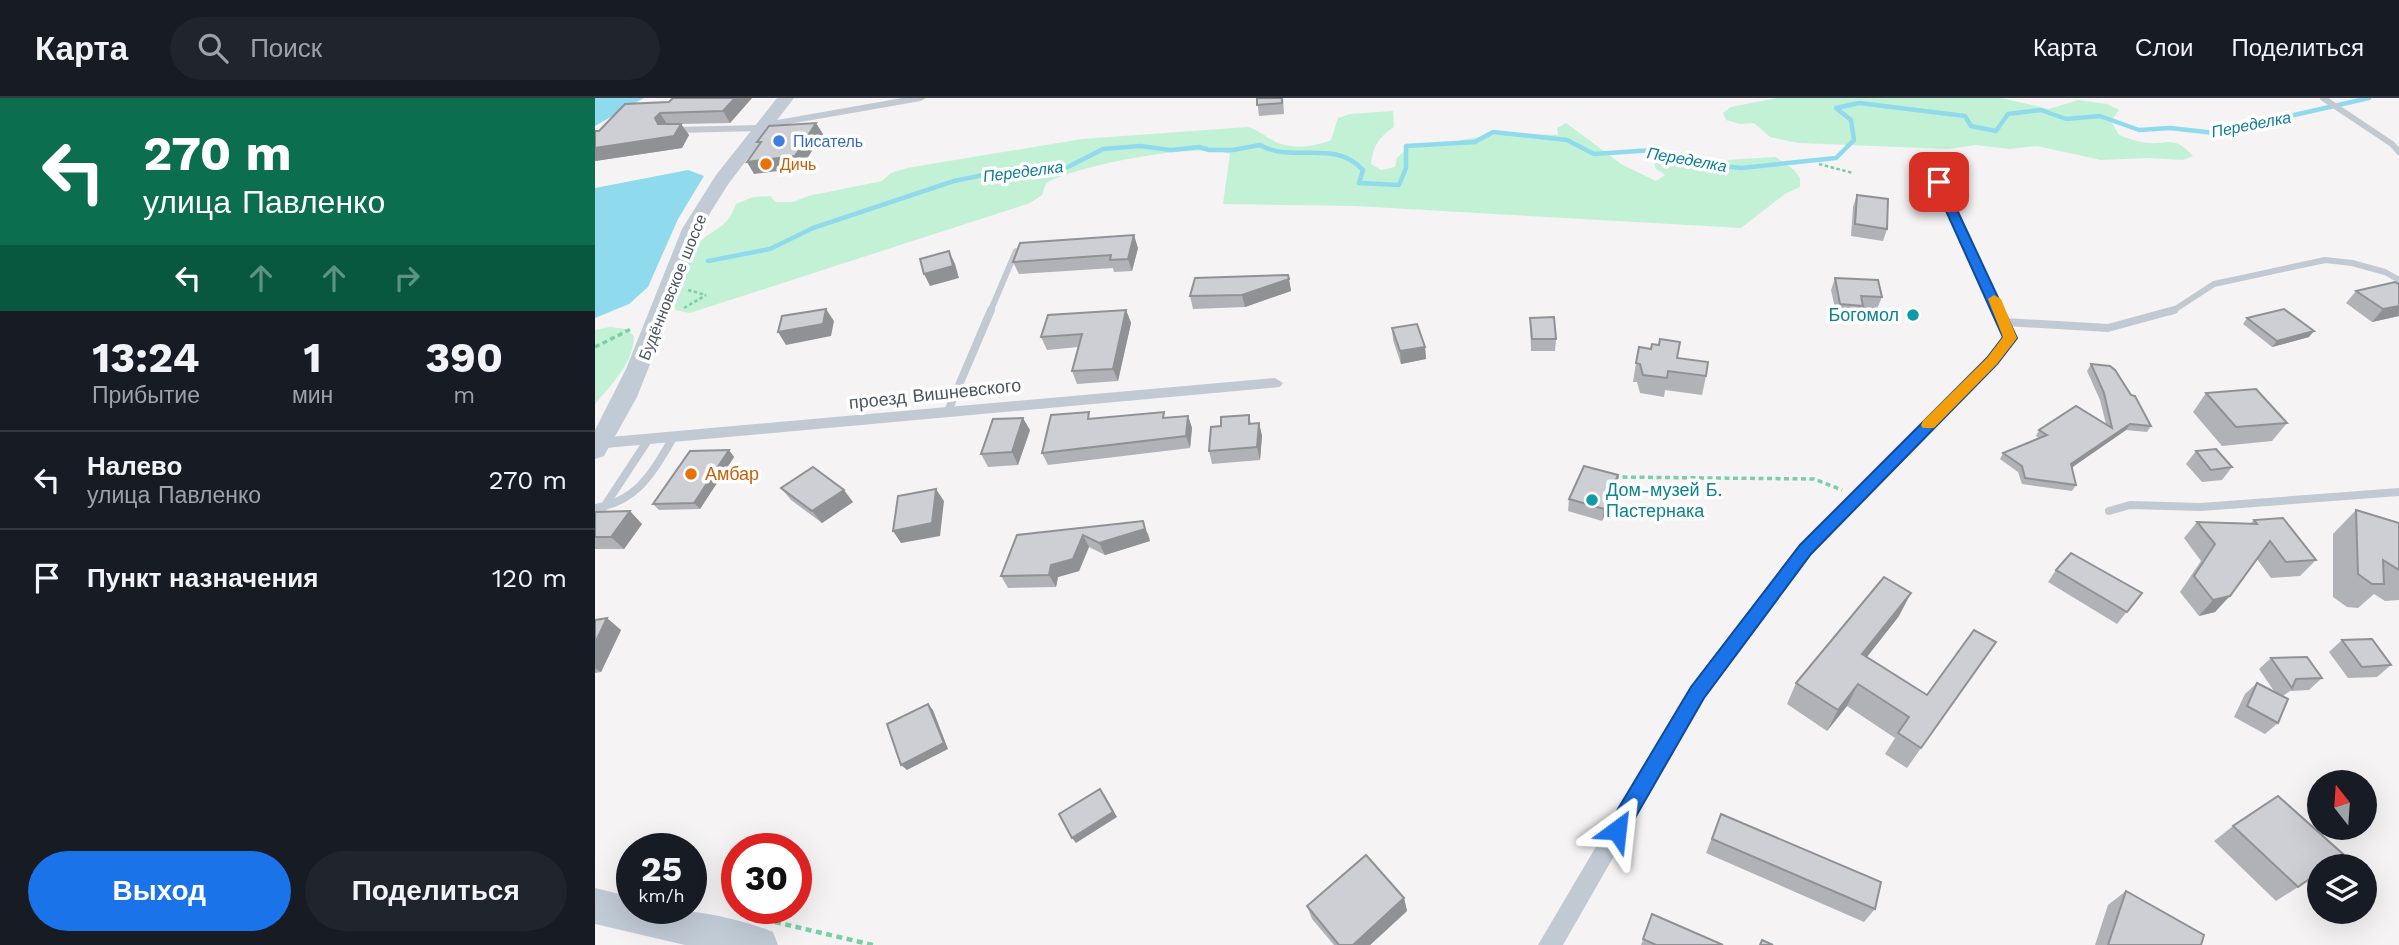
<!DOCTYPE html>
<html lang="ru">
<head>
<meta charset="utf-8">
<style>
	body { margin:0; font-family:"Work Sans",sans-serif; background:#20242c; color:#f1f3f6; height:100vh; display:flex; flex-direction:column; font-size:26px; white-space:nowrap }
	* { box-sizing:border-box; margin:0 }
	p { font-size:23px; color:#9ea1a6 }
	.icon { flex:none; width:38px; height:38px; fill:none; stroke:currentColor; stroke-width:2; stroke-linecap:round; stroke-linejoin:round }
	.map { position:relative; flex:1; overflow:hidden }
	.drawer { display:flex; flex-direction:column; background:#171b24; width:595px }
	.drawer>* { flex:none }
	.top-card { background:#0b6e4f; color:#fff; overflow:hidden }
	.needle { width:46px; rotate:343deg }
	.controls { position:absolute; left:1712px; top:672px; display:grid; gap:14px }
	.controls a { display:grid; place-items:center; width:70px; height:70px; border-radius:50%; background:#171b24; box-shadow:0 7px 28px #0002; font-size:35px }
	.speed { position:absolute; left:21px; top:735px; display:flex; gap:14px; font-size:35px; font-weight:700; text-align:center }
	.speed>* { display:grid; place-content:center; width:91px; height:91px; border-radius:50%; background:#171b24; box-shadow:0 7px 28px #0002; line-height:1 }
	.speed small { font-size:18px; font-weight:400 }
	.speed .limit { border:10px solid #d22; background:#fff; color:#111 }
	.pin { position:absolute; display:grid; place-items:center; width:60px; height:60px; color:#fff; margin:-30px; border-radius:14px; box-shadow:0 4px 10px #0006 }
	.me { position:absolute; width:77px; margin:-38px; rotate:30deg; stroke-linejoin:round; filter:drop-shadow(0 0 5px #0008) }
	.turn { display:flex; align-items:center; gap:24px; height:147px; padding:0 28px; font-size:32px }
	.turn .icon { width:91px; height:91px; stroke-width:2.5 }
	.turn b { display:block; font-size:49px; line-height:60px }
	.lanes { display:flex; align-items:center; height:66px; padding:0 28px; background:#0003; justify-content:center; gap:35px; direction:ltr }
	.lanes .off { opacity:.35 }
	.eta { display:flex; justify-content:space-evenly; align-items:center; height:119px; text-align:center }
	.eta b { font-size:42px; font-weight:700; line-height:49px }
	.cta { display:flex; gap:14px; margin-top:auto; padding:14px 28px }
	.cta a { flex:1; height:80px; border-radius:42px; background:#1a73e8; color:#fff; font-size:28px; font-weight:700; line-height:80px; text-align:center }
	.cta a+a { background:#20242c; color:#f1f3f6 }
	ul { padding:0; list-style:none }
	li { display:flex; align-items:center; gap:21px; height:98px; padding:0 28px; border-top:2px solid #363941 }
	li div { flex:1 }
	li b { display:block; font-size:26px }
	li em { font-style:normal }
	header { display:flex; align-items:center; gap:42px; box-sizing:border-box; height:98px; padding:0 35px; background:#171b24; border-bottom:2px solid #363941 }
	header strong { font-size:33px }
	nav { display:flex; gap:38px; margin-inline-start:auto; font-size:24px }
	.search { width:490px; height:63px; background:#20242c; display:flex; align-items:center; gap:18px; box-sizing:border-box; padding:0 24px; border-radius:38px; color:#9ea1a6; font-size:26px }
	main { display:flex; flex:1; min-height:0 }
	.map>svg:first-child { display:block }
	.green { fill:#c3f1d5 }
	.water { fill:#90daee }
	.lines { fill:none; stroke-linecap:round; stroke-linejoin:round }
	.stream { stroke:#90daee; stroke-width:4.5 }
	.path-far2 { stroke:#7ad0a6; stroke-width:2.5; stroke-dasharray:3.5 2.5; stroke-linecap:butt }
	.path-far1 { stroke:#7ad0a6; stroke-width:3.5; stroke-dasharray:5 3.5; stroke-linecap:butt }
	.path { stroke:#7ad0a6; stroke-width:4.5; stroke-dasharray:6 4.5; stroke-linecap:butt }
	.lane-far1 { stroke:#c1cad2; stroke-width:6 }
	.lane { stroke:#c1cad2; stroke-width:8 }
	.street { fill:#c1cad2; fill-rule:evenodd }
	.secondary { fill:#c1cbd6; fill-rule:evenodd }
	.wall { fill:#b0b2b7 }
	.shaded-wall { fill:#909195 }
	.building { fill:#cdcfd5; stroke:#909195; stroke-width:2 }
	.route { fill:#1a73e8; stroke:#114b97; stroke-width:2 }
	.slow { fill:#f59e0b }
	.shop-dot { fill:#3f7fe0; stroke:#fff; stroke-width:2.5 }
	.food-dot { fill:#e8710a; stroke:#fff; stroke-width:2.5 }
	.culture-dot { fill:#0f9aa8; stroke:#fff; stroke-width:2.5 }
	.labels { text-anchor:middle; stroke-width:7; stroke-linejoin:round; paint-order:stroke }
	.far-water-label { font-size:16px; font-style:italic; fill:#0c7c9b; stroke:#fff }
	.far-shop-label { font-size:16px; fill:#366cbe; stroke:#fff; text-anchor:start }
	.far-food-label { font-size:16px; fill:#c56008; stroke:#fff; text-anchor:start }
	.far-street-label { font-size:16px; fill:#4a5661; stroke:#fff }
	.culture-label { font-size:18px; fill:#0d838f; stroke:#fff; text-anchor:end }
	.street-label { font-size:18px; fill:#4a5661; stroke:#fff }
	.food-label { font-size:18px; fill:#c56008; stroke:#fff; text-anchor:start }
</style>
</head>
<body>
<header>
<strong>Карта</strong>
<div class="search"><svg class="icon" aria-label="search" viewBox="0 0 24 24"><circle cx="10" cy="10" r="6"/><path d="M15 15l6 6"/></svg>Поиск</div>
<nav><a>Карта</a><a>Слои</a><a>Поделиться</a></nav>
</header>
<main>
<section class="drawer">
<div class="top-card">
<div class="turn"><svg class="icon" aria-label="left" viewBox="0 0 24 24"><path d="M17 20v-9H6M10 6l-5 5 5 5"/></svg><div><b>270 m</b>улица Павленко</div></div>
<div class="lanes"><svg class="icon" aria-label="left" viewBox="0 0 24 24"><path d="M17 20v-9H6M10 6l-5 5 5 5"/></svg><svg class="icon off" aria-label="ahead" viewBox="0 0 24 24"><path d="M12 20V5M6 11l6-6 6 6"/></svg><svg class="icon off" aria-label="ahead" viewBox="0 0 24 24"><path d="M12 20V5M6 11l6-6 6 6"/></svg><svg class="icon off" aria-label="right" viewBox="0 0 24 24"><path d="M7 20v-9h11M14 6l5 5-5 5"/></svg></div>
</div>
<div class="eta">
<div><b>13:24</b><p>Прибытие</p></div>
<div><b>1</b><p>мин</p></div>
<div><b>390</b><p>m</p></div>
</div>
<ul>
<li><svg class="icon" aria-label="left" viewBox="0 0 24 24"><path d="M17 20v-9H6M10 6l-5 5 5 5"/></svg><div><b>Налево</b><p>улица Павленко</p></div><em>270 m</em></li>
<li><svg class="icon" aria-label="arrive" viewBox="0 0 24 24"><path d="M6 21V4h12l-3 4 3 4H6"/></svg><div><b>Пункт назначения</b></div><em>120 m</em></li>
</ul>
<div class="cta"><a>Выход</a><a>Поделиться</a></div>
</section>
<div class="map">
<svg width="1804" height="847" viewBox="0 0 1804 847">
	<rect width="100%" height="100%" fill="#f5f3f3"/>
	<g class="green">
		<path d="M1182,0H1406L1454,11L1483,2L1512,6L1524,12L1516,23L1524,37C1533,40 1542,44 1552,45C1573,47 1578,36 1598,58L1588,62L1553,60L1506,62L1442,48L1414,51L1381,47L1353,51L1204,45L1175,39L1159,25L1145,26L1131,22L1128,15L1136,9Z"/>
		<path d="M798,13L799,29C784,39 778,48 776,66L786,72L800,69L802,60L817,46L850,45L906,35L963,37L962,30L971,25L1026,66L1061,83L1070,77L1061,71L1058,62L1070,58L1115,63L1181,59L1199,72L1205,80V89L1190,96L1146,130L760,108L628,106L635,56C601,44 483,67 451,85L447,97L435,105L95,215L80,212C78,189 88,155 108,141C126,127 132,129 141,106L158,99L175,98L181,104H198L213,98L287,83L296,75L312,70L487,41L653,29C664,32 669,38 679,43C695,52 720,49 736,42L743,20L755,16Z"/>
		<path d="M15,229L31,231L39,238C39,264 16,287 0,306V232Z"/>
	</g>
	<g class="water">
		<polygon points="0,0 49,0 0,28"/>
		<polygon points="93,72 109,78 83,121 53,189 34,206 0,220 0,90"/>
	</g>
	<g class="lines">
		<path class="stream" d="M113,163L175,151L218,130L359,83L418,71H469L508,51L545,48L576,52L604,49L614,52H638L665,47C697,66 739,40 768,72L764,85L804,87L811,70V48L880,44L898,34L972,42L999,56L1058,52L1101,65L1146,70L1241,60L1259,42L1256,22L1241,10L1264,5L1370,18L1376,28L1401,33L1413,16L1446,12L1471,21L1505,18L1544,32L1575,30L1620,35L1774,0"/>
		<g class="path-far2">
			<polyline points="1224,66 1258,75"/>
			<polyline points="93,192 111,197"/>
			<polyline points="89,210 111,197"/>
		</g>
		<g class="path-far1">
			<polyline points="0,249 36,231"/>
			<polyline points="1019,379 1219,381 1247,392"/>
		</g>
		<polyline class="path" points="180,824 278,847"/>
		<g class="lane-far1">
			<polyline points="1728,0 1797,46 1804,54"/>
			<polyline points="79,32 167,30"/>
			<polyline points="395,214 421,153"/>
			<polyline points="1576,214 1619,186 1730,162 1757,165 1790,174 1804,182"/>
		</g>
		<g class="lane">
			<polyline points="1409,224 1513,230 1579,212"/>
			<polyline points="353,313 396,212"/>
			<polyline points="9,409 53,342"/>
			<path d="M0,410C43,403 57,375 78,340"/>
			<polyline points="1514,413 1535,407 1606,409 1804,394"/>
		</g>
		<g class="street">
			<polygon points="307,0 331,0 326,3 171,30 165,27 171,24"/>
			<polygon points="1344,80 1350,84 1422,240 1402,266 1216,457 1109,601 968,847 943,847 1095,589 1204,447 1392,260 1407,240 1338,84"/>
			<polygon points="680,280 688,285 685,289 0,351 0,341 4,340"/>
		</g>
		<g class="secondary">
			<polygon points="182,0 199,0 134,85 115,115 42,299 9,358 0,361 0,332 31,271 87,131 121,77"/>
			<path d="M0,790L37,799V810C84,810 133,816 178,834L183,847H90L0,826Z"/>
		</g>
	</g>
	<g class="wall">
		<polygon points="157,0 135,25 86,26 94,37 87,50 0,63 0,33 4,33 30,6"/>
		<polygon points="662,0 688,0 689,16 664,18"/>
		<polygon points="1262,97 1292,131 1288,143 1256,138 1258,109"/>
		<polygon points="543,150 537,173 519,174 518,170 424,176 418,164"/>
		<polygon points="693,177 696,193 650,209 598,211 595,198"/>
		<polygon points="1240,180 1287,199 1282,211 1267,211 1264,220 1242,219 1236,192"/>
		<polygon points="1804,186 1804,218 1777,224 1751,205 1761,193"/>
		<polygon points="531,212 536,225 523,283 482,286 477,273 483,249 452,252 446,239"/>
		<polygon points="935,220 961,241 960,253 936,253"/>
		<polygon points="1652,220 1714,239 1677,249 1648,226"/>
		<polygon points="797,230 830,249 831,261 806,266 798,242"/>
		<polygon points="1082,260 1111,278 1107,297 1070,292 1069,299 1045,295 1042,284 1038,284 1041,265"/>
		<polygon points="1496,266 1556,328 1552,334 1531,332 1477,369 1481,387 1477,393 1427,386 1423,374 1405,361 1408,355 1444,340 1441,338 1444,332 1511,326 1505,302 1492,273"/>
		<polygon points="1611,295 1692,325 1677,343 1627,348 1598,314"/>
		<polygon points="654,317 656,326 664,325 667,338 665,362 617,366 614,353 626,328"/>
		<polygon points="593,318 597,330 595,350 453,367 447,355 497,321 571,320"/>
		<polygon points="435,332 423,367 393,369 386,356"/>
		<polygon points="134,352 139,359 105,411 64,412 58,406"/>
		<polygon points="1601,353 1637,369 1627,382 1607,384 1591,366"/>
		<polygon points="1023,377 1021,389 1007,423 973,413 974,401"/>
		<polygon points="186,390 258,404 227,425 196,402"/>
		<polygon points="1761,412 1804,425 1804,502 1790,503 1779,496 1763,510 1752,509 1738,499 1738,436"/>
		<polygon points="0,414 47,426 29,451 0,451"/>
		<polygon points="1659,422 1721,462 1705,478 1676,480 1662,461 1620,514 1604,518 1585,494 1606,463 1589,440 1602,424 1656,425"/>
		<polygon points="553,435 555,443 510,457 494,449 484,473 463,479 461,489 413,490 406,478 422,437"/>
		<polygon points="1461,472 1547,495 1522,526 1453,484"/>
		<polygon points="1304,518 1272,559 1332,597 1401,544 1312,670 1290,656 1300,640 1252,608 1232,633 1192,606 1201,585"/>
		<polygon points="0,522 26,532 6,574 0,575"/>
		<polygon points="1747,542 1796,567 1782,579 1753,580 1734,554"/>
		<polygon points="1676,560 1727,580 1714,592 1695,593 1688,598 1683,625 1670,636 1639,619 1650,596 1662,585 1679,593 1664,571"/>
		<polygon points="1126,716 1280,811 1269,824 1111,755"/>
		<polygon points="1638,728 1703,789 1681,803 1619,743"/>
		<polygon points="1531,793 1606,847 1500,847 1513,807"/>
		<polygon points="809,800 812,813 775,847 739,847 717,821 712,808"/>
		<polygon points="1057,816 1128,847 1046,847"/>
	</g>
	<g class="shaded-wall">
		<polygon points="140,0 157,0 135,25 128,13"/>
		<polygon points="65,15 72,26 67,31 60,20"/>
		<polygon points="221,25 228,36 206,70 159,76 152,64"/>
		<polygon points="86,26 94,37 87,50 0,63 0,50"/>
		<polygon points="539,137 543,150 537,173 533,161"/>
		<polygon points="354,153 360,166 364,180 335,188 329,176"/>
		<polygon points="694,181 696,193 650,209 647,197"/>
		<polygon points="1804,208 1804,218 1777,224 1788,211"/>
		<polygon points="231,211 239,223 236,238 191,247 183,234"/>
		<polygon points="531,212 536,225 523,283 518,271"/>
		<polygon points="1719,233 1714,239 1677,249 1682,243"/>
		<polygon points="830,249 831,261 806,266 805,253"/>
		<polygon points="593,318 597,330 595,350 591,338"/>
		<polygon points="428,320 435,332 423,367 417,354"/>
		<polygon points="664,325 667,338 665,362 662,349"/>
		<polygon points="1535,326 1531,332 1472,373 1476,366"/>
		<polygon points="134,352 139,359 105,411 99,405"/>
		<polygon points="1023,377 1021,389 1007,423 1009,411"/>
		<polygon points="341,391 349,403 345,438 306,445 298,433"/>
		<polygon points="249,392 258,404 227,425 217,413"/>
		<polygon points="35,413 47,426 29,451 16,439"/>
		<polygon points="548,423 555,443 510,457 504,445"/>
		<polygon points="488,437 494,449 484,473 463,479 461,489 454,477 456,467"/>
		<polygon points="1316,495 1304,518 1256,579 1267,556"/>
		<polygon points="1635,498 1620,514 1604,518 1618,502"/>
		<polygon points="12,520 26,532 6,574 0,570 0,545"/>
		<polygon points="1263,586 1252,608 1232,633 1243,612"/>
		<polygon points="333,606 338,612 353,651 312,672 306,667"/>
		<polygon points="509,696 522,719 481,745 477,740"/>
		<polygon points="809,800 812,813 775,847 758,847"/>
	</g>
	<g class="building">
		<polygon points="78,0 140,0 128,13 65,15 60,20 63,26 86,26 79,38 0,50 0,33 4,33 30,6 74,4"/>
		<polygon points="662,0 687,0 687,5 662,7"/>
		<polygon points="221,25 200,58 152,64 166,44 162,44 174,28"/>
		<polygon points="1262,97 1293,101 1292,131 1260,126"/>
		<polygon points="539,137 533,161 515,162 516,157 418,164 425,145"/>
		<polygon points="354,153 358,168 329,176 325,161"/>
		<polygon points="693,177 694,181 647,197 595,198 600,180"/>
		<polygon points="1240,180 1283,182 1287,199 1266,198 1268,208 1245,206"/>
		<polygon points="1800,184 1804,186 1804,208 1788,211 1761,193"/>
		<polygon points="231,211 228,226 183,234 187,218"/>
		<polygon points="1689,211 1719,233 1682,243 1652,220"/>
		<polygon points="531,212 518,271 477,273 487,236 446,239 453,217"/>
		<polygon points="959,219 961,241 937,241 935,220"/>
		<polygon points="822,226 830,249 805,253 797,230"/>
		<polygon points="1065,241 1085,244 1082,260 1113,264 1111,278 1073,273 1072,280 1048,277 1045,266 1041,265 1044,249 1056,251 1057,246 1064,247"/>
		<polygon points="1496,266 1515,268 1520,272 1536,297 1540,298 1556,328 1535,326 1476,366 1481,387 1430,380 1427,368 1408,355 1452,337 1444,332 1481,308 1517,330 1509,295"/>
		<polygon points="1661,291 1692,325 1641,329 1611,295"/>
		<polygon points="494,314 493,321 569,314 568,320 593,318 591,338 447,355 456,317"/>
		<polygon points="654,317 654,326 664,325 662,349 614,353 616,329 626,328 626,319"/>
		<polygon points="428,320 417,354 386,356 398,321"/>
		<polygon points="1621,351 1637,369 1616,372 1601,353"/>
		<polygon points="134,352 99,405 58,406 95,353"/>
		<polygon points="989,368 1023,377 1009,411 974,401"/>
		<polygon points="218,369 249,392 217,413 186,390"/>
		<polygon points="341,391 337,425 298,433 303,398"/>
		<polygon points="1761,412 1804,425 1804,472 1788,462 1789,486 1777,486 1763,476"/>
		<polygon points="35,413 16,439 0,439 0,414"/>
		<polygon points="1688,420 1721,462 1691,464 1675,443 1635,498 1618,502 1599,478 1620,446 1602,424 1662,426 1659,422"/>
		<polygon points="548,423 550,431 504,445 488,437 478,461 456,467 454,477 406,478 422,437"/>
		<polygon points="1476,455 1547,495 1532,514 1461,472"/>
		<polygon points="1289,479 1316,495 1267,556 1332,597 1379,532 1401,544 1326,650 1303,635 1314,619 1263,586 1243,612 1201,585"/>
		<polygon points="12,520 0,545 0,522"/>
		<polygon points="1777,541 1796,567 1767,569 1747,542"/>
		<polygon points="1712,559 1727,580 1701,581 1697,590 1676,560"/>
		<polygon points="1662,585 1693,601 1683,625 1652,608"/>
		<polygon points="333,606 349,645 306,667 292,626"/>
		<polygon points="505,691 518,714 477,740 464,716"/>
		<polygon points="1683,698 1748,756 1732,768 1724,768 1724,774 1703,789 1638,728"/>
		<polygon points="1126,716 1286,784 1280,811 1117,741"/>
		<polygon points="771,757 809,800 758,847 744,847 712,808"/>
		<polygon points="1531,793 1609,837 1606,847 1513,847"/>
		<polygon points="1057,816 1128,847 1061,847 1048,841"/>
		<polygon points="1167,842 1178,847 1165,847"/>
	</g>
	<polygon class="route" points="1344,80 1349,84 1422,240 1402,266 1216,456 1109,600 1029,739 1022,742 1014,739 1012,732 1014,726 1096,589 1205,447 1392,260 1408,239 1338,84"/>
	<polygon class="slow" points="1399,197 1406,201 1422,240 1402,266 1339,330 1328,330 1326,327 1328,323 1392,260 1408,239 1393,201"/>
	<circle class="shop-dot" cx="184" cy="43" r="7"/>
	<g class="food-dot">
		<circle cx="171" cy="66" r="7"/>
		<circle cx="96" cy="376" r="7"/>
	</g>
	<g class="culture-dot">
		<circle cx="1318" cy="217" r="7"/>
		<circle cx="997" cy="402" r="7"/>
	</g>
	<g class="labels">
		<g class="far-water-label">
			<text transform="translate(1656 26) rotate(-11)" y="6">Переделка</text>
			<text transform="translate(1092 61) rotate(10)" y="6">Переделка</text>
			<text transform="translate(428 73) rotate(-7)" y="6">Переделка</text>
		</g>
		<g class="far-shop-label">
			<text x="198" y="49">Писатель</text>
		</g>
		<g class="far-food-label">
			<text x="185" y="72">Дичь</text>
		</g>
		<g class="far-street-label">
			<text transform="translate(77 189) rotate(-68)" y="6">Будённовское шоссе</text>
		</g>
		<g class="culture-label">
			<text x="1304" y="223">Богомол</text>
			<text x="1011" y="398" text-anchor="start">Дом-музей Б.<tspan x="1011" dy="21">Пастернака</tspan></text>
		</g>
		<g class="street-label">
			<text transform="translate(340 296) rotate(-6)" y="6">проезд Вишневского</text>
		</g>
		<g class="food-label">
			<text x="110" y="382">Амбар</text>
		</g>
	</g>
</svg>
<div class="controls">
<a><svg class="needle" viewBox="-14 -14 28 28"><path d="M0-13l5 13h-10z" fill="#e53935"/><path d="M0 13l5-13h-10z" fill="#9ea1a6"/></svg></a>
<a><svg class="icon" aria-label="layers" viewBox="0 0 24 24"><path d="M12 4l9 5-9 5-9-5zM3 14l9 5 9-5"/></svg></a>
</div>
<div class="speed"><div>25<small>km/h</small></div><div class="limit">30</div></div>
<div class="pin" style="left:1344px;top:84px;background:#d93025"><svg class="icon" aria-label="arrive" viewBox="0 0 24 24"><path d="M6 21V4h12l-3 4 3 4H6"/></svg></div>
<svg class="me" style="left:1022px;top:732px" viewBox="-20 -20 40 40"><path d="M0-17L14 15 0 8-14 15z" fill="#1a73e8" stroke="#fff" stroke-width="4"/></svg>
</div>
</main>
</body>
</html>
